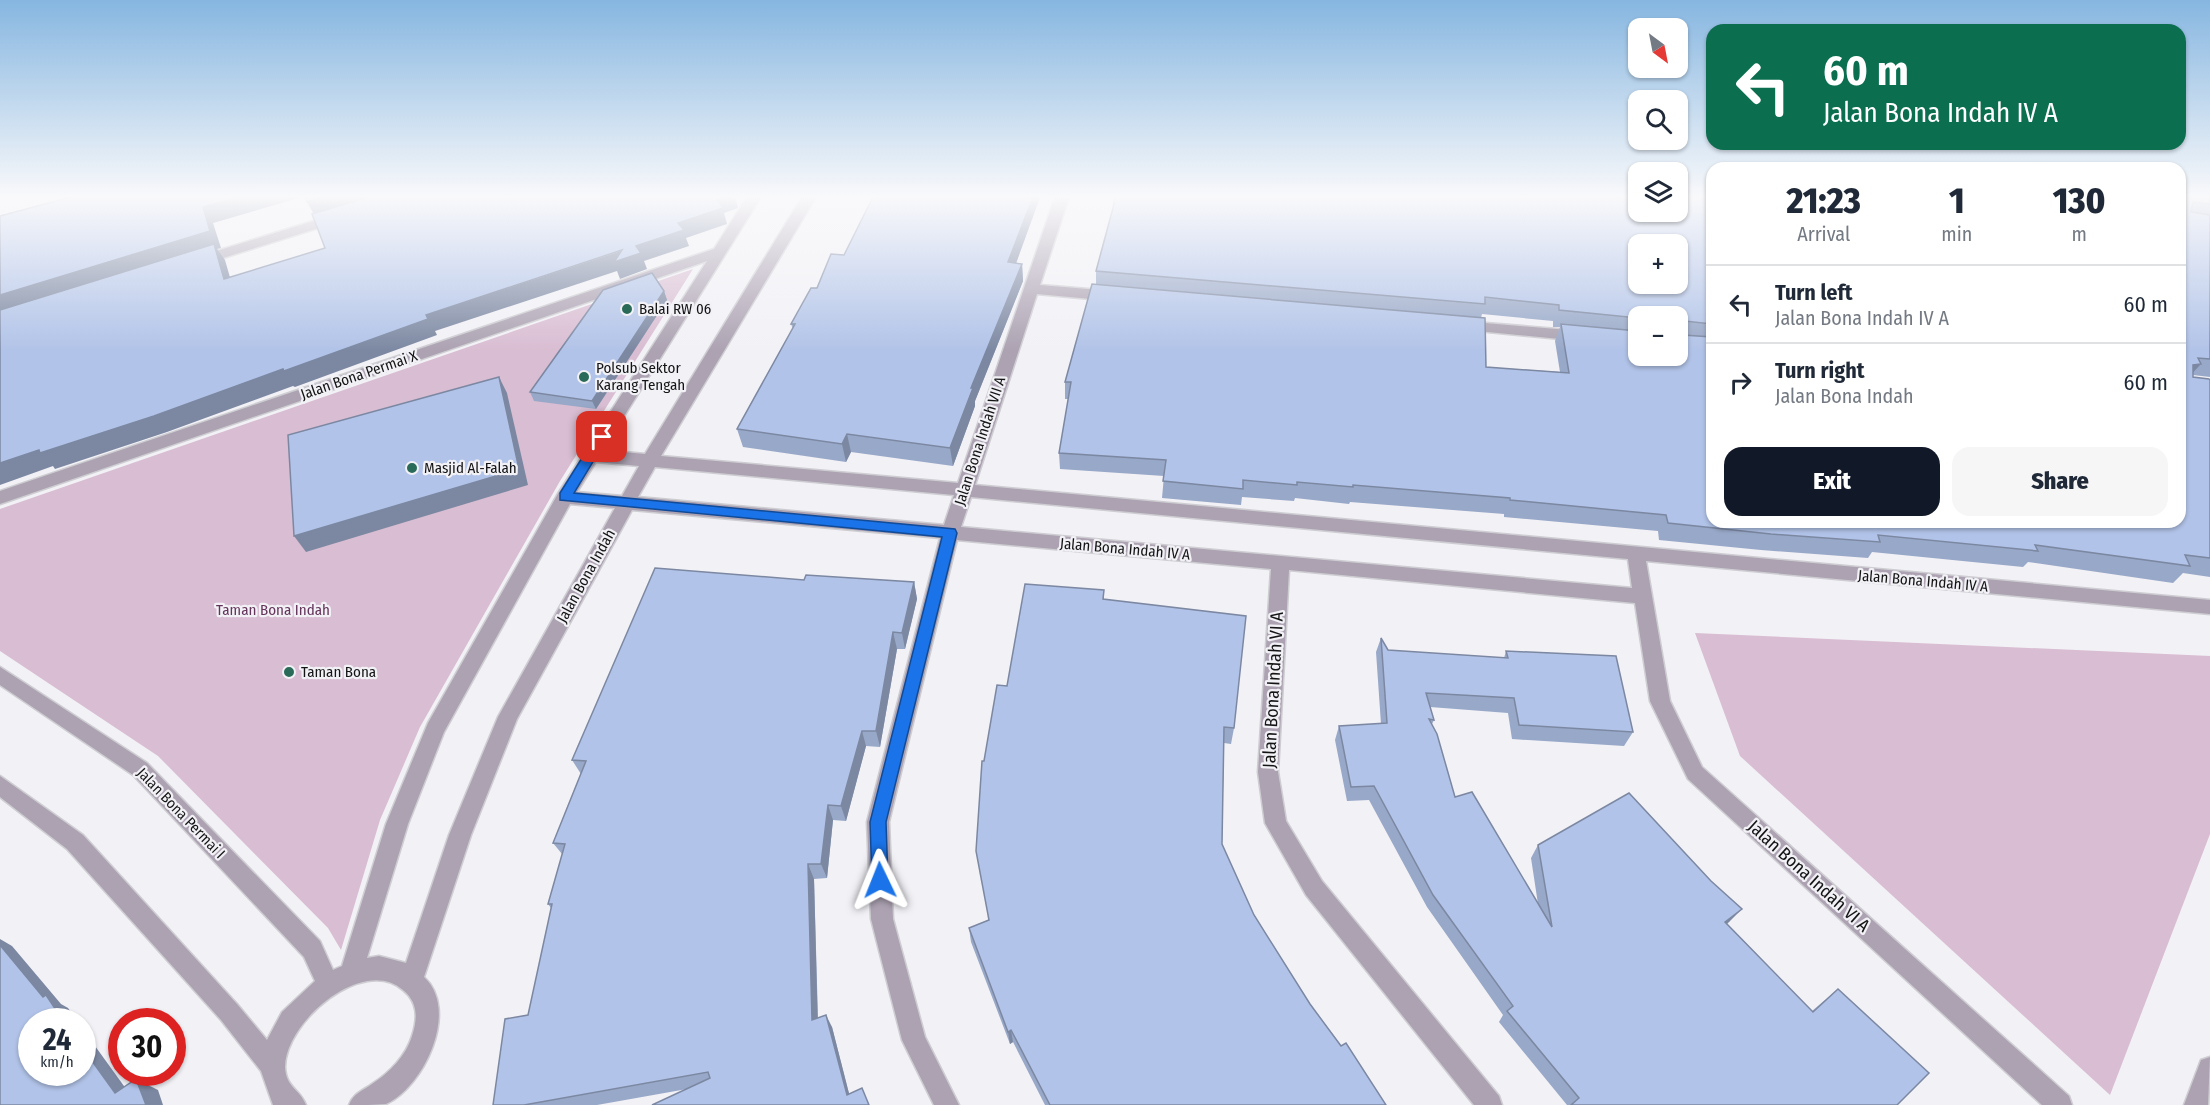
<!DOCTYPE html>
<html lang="en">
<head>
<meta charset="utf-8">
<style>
	body { margin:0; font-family:"Fira Sans Condensed",sans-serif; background:#f6f6f7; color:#1f2937; height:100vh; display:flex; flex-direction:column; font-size:22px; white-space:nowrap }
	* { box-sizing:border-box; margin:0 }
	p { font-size:20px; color:#747a83 }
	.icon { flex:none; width:33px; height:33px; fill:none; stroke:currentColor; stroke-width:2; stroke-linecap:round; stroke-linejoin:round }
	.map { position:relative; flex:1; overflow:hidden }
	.panel { position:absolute; left:1706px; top:162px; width:480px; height:366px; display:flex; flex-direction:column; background:#fff; border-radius:18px; box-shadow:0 2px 4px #0004 }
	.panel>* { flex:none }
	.banner { position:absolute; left:1706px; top:24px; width:480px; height:126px; border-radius:18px; box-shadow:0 2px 4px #0004; background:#0b6e4f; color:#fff; overflow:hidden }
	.needle { width:39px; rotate:148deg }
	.buttons { position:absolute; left:1628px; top:18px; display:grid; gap:12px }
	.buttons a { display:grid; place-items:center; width:60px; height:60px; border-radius:12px; background:#fff; box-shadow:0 2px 4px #0004; font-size:30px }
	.speed { position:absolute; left:18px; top:1008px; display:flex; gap:12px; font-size:30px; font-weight:700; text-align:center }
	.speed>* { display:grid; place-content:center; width:78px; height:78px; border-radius:50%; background:#fff; box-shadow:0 2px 4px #0004; line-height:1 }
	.speed small { font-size:15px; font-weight:400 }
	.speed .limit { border:9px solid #d22; background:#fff; color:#111 }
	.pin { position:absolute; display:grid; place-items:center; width:51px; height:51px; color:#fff; margin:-26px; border-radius:12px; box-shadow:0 3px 9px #0006 }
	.me { position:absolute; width:66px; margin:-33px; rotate:358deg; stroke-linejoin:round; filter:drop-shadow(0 0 4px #0008) }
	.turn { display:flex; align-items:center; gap:21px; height:126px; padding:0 18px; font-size:27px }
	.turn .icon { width:78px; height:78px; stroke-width:2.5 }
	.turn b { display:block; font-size:42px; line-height:51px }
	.eta { display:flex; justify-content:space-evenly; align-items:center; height:102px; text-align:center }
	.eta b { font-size:36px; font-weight:800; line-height:42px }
	.action { display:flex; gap:12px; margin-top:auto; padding:12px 18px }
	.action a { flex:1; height:69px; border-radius:18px; background:#111827; color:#fff; font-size:24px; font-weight:800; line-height:69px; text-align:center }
	.action a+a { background:#f6f6f7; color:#1f2937 }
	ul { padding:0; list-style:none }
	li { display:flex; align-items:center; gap:18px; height:78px; padding:0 18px; border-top:2px solid #e0e1e3 }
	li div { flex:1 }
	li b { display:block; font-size:22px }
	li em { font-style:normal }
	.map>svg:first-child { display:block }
	.green { fill:#d9bdd2 }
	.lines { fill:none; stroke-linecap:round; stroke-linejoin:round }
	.minor-casing { stroke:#ceced2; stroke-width:3 }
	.minor { fill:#aca2b2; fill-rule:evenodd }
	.wall { fill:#98a8c8; fill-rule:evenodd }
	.shaded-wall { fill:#7c88a2 }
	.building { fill:#b1c3e8; stroke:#7c88a2; stroke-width:1.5; fill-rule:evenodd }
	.route { fill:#1a73e8; stroke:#114b97; stroke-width:1.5 }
	.poi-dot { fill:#296a58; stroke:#f2f1f6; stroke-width:2 }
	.labels { text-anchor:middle; stroke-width:4.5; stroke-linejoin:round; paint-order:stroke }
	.poi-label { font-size:15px; fill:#141415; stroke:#f2f1f6; text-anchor:start }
	.street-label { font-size:15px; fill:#141415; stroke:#f2f1f6 }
	.park-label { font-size:15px; fill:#64345a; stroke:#f2f1f6 }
	.near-street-label { font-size:18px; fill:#141415; stroke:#f2f1f6 }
</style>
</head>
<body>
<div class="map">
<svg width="2210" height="1105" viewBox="0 0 2210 1105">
	<rect width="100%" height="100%" fill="#f2f1f6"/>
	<g class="green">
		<polygon points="693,269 560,481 420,727 380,820 341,950 328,928 158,756 0,651 0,509"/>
		<polygon points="1695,633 2210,656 2210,834 2110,1095 1740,756"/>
	</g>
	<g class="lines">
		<g class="minor-casing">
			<g id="minor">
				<path d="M747,197H761L603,450L645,454L802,197H816L661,456L958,483L1055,197H1069L1040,285L1112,291L1119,296L1112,301L1037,294L975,485L2210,600V614L1646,561L1670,701L1702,767L2069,1096L2072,1105H2042L1688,779L1650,701L1635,603L1289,570L1278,772L1286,821L1322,881L1499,1096L1502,1105H1474L1306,895L1265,823L1258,772L1271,569L957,540L889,822L893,919L925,1037L959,1105H934L902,1040L871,919L867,822L940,538L632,510L517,719L471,835L424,977C460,1010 424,1087 386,1104C376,1105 359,1105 349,1105C353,1094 362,1091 372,1084C389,1073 406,1056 412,1036C418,1018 418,1002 403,990C363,955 285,1022 285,1067C286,1088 300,1089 306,1105H273L261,1071L221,1020L67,849L0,797V776L83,835L237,1004L267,1040L282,1012L315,981L304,957L133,775L0,685V667L147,763L320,941L333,970L342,966L386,824L428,723L559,492L707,261L0,504V491L714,249ZM596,462L639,466L622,496L577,492ZM655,467L954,495L944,525L638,497ZM971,497L1628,559L1632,588L961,527ZM570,504L615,508L498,717L449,835L406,963L379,956L367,958L408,824L444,732Z"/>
				<polygon points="339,213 344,214 344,220 204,264 194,264 192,261 194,258"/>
				<polygon points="1462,321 1581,331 1589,336 1581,341 1457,329 1454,326"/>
				<polygon points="2210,1057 2208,1105 2184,1105 2201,1060"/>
			</g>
		</g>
		<use href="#minor" class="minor"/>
	</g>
	<g class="wall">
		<polygon points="873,197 1040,197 1016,263 1022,264 1023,281 975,401 975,406 953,466 851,452 846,462 743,447 737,429 793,329 791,324 817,288 844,255"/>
		<path d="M1712,197V522H2180V197H2210V377L2193,375V377L2210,380V577L2183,573L2173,583L2028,562L2023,567L1872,552L1868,558L1761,550L1659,540L1658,531L1504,517V514L1350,502L1349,504L1295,498L1294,501L1242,497L1241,505L1162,498L1164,476L1060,469L1059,453L1068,399H1065V382L1096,285V271L1113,208ZM1482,314L1553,321V327H1560L1555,341L1560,372L1486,367L1481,318ZM1638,316H1677L1638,356Z"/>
		<polygon points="664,291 667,300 596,409 534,401 530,392"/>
		<polygon points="804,580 914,582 917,599 905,649 897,649 880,747 866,746 846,821 833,820 827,878 814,879 818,1018 832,1027 849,1094 867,1099 687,1089 597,1105 493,1105 528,1015 551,908 548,904 562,854 553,843 581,774 572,760"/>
		<polygon points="1104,590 1104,599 1234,728 1231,744 1224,743 1222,844 1254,915 1310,1004 1386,1105 1045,1105 1013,1042 1010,1044 971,942 969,928 988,920 984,761"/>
		<polygon points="1381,638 1388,650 1504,658 1506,651 1633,732 1624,746 1512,739 1508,713 1430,707 1434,720 1432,724 1455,797 1538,904 1531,858 1538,845 1730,921 1727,924 1812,1011 1838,989 1897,1105 1567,1105 1499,1022 1503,1015 1427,907 1369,800 1347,801 1335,740 1339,726 1381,724 1376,652"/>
	</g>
	<g class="shaded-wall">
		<polygon points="238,197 302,197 213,223 221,248 217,249 225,260 235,295 0,316 0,295 203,207"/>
		<polygon points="325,197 386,197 316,218 307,202"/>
		<polygon points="719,197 735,197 738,208 724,213 727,224 686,238 689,246 644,261 647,269 620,279 617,271 435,331 437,335 295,387 293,386 167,432 55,469 53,466 0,485 0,463 426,315 636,246 678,223"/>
		<polygon points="1033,197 1040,197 1010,280 1008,262"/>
		<polygon points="1022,264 1023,281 975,401 975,406 953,466 950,448 971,388"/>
		<polygon points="664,291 667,300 596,409 592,401"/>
		<polygon points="2201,364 2186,380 2193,365"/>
		<polygon points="499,377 507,393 528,485 306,552 294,536"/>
		<polygon points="847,434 851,452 846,462 842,444"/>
		<polygon points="914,582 917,599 905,649 902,633"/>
		<polygon points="893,632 897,649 880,747 876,731"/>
		<polygon points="862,731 866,746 846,821 841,806"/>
		<polygon points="828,805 833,820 827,878 821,864"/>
		<polygon points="808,864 814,879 818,1032 812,1020"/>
		<polygon points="1742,909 1730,921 1714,934 1725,922"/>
		<polygon points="0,939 12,946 61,1004 68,1008 78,1022 64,1022 0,946"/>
		<polygon points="826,1015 832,1027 852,1105 847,1095"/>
		<polygon points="82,1028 137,1104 115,1093 82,1047"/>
		<polygon points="1011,1030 1013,1042 1010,1044 1008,1032"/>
		<polygon points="136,1079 158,1090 163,1105 146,1105"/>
	</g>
	<g class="building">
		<polygon points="71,197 238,197 203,207 210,231 0,295 0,216"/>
		<polygon points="305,197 325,197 307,202"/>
		<polygon points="369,197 719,197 716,198 723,208 678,223 684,230 636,246 641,253 614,262 622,250 426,315 428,319 284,371 283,369 154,416 40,453 39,450 0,463 0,310 214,244 224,279 325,248 312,214"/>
		<polygon points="873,197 1033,197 1008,262 1022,264 971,388 973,388 950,448 847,434 842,444 737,429 795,324 791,324 811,288 817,288 831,254 844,255"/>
		<path d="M1115,197H1638V212H1677V197H1712V324L1685,321L1683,335L1712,337V522H2180V197H2210V204L2193,202L2191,212L2210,215V359L2198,358L2201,364L2193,365V377L2209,379L2210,380V558L2185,555L2190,566L2035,545L2038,551L1878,535L1880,542L1771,534L1668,523L1666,515L1510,500V498L1353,485V487L1297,482V485L1243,480V489L1163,481L1166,460L1059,453L1071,382H1065L1092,284L1485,318L1486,367L1569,373L1561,324L1638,331V356H1677V316H1638V318L1559,310V305L1485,297V304L1096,271L1113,208ZM1638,244H1677V284H1638Z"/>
		<polygon points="652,273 664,291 592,401 530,392 603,290"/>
		<polygon points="499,377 519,469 294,536 288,435"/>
		<polygon points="655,568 804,580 806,575 914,582 902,633 893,632 876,731 862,731 841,806 828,805 821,864 808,864 812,1020 826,1015 847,1095 862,1088 869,1105 652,1105 710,1078 708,1072 524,1105 493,1105 505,1019 528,1015 552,904 548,904 565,844 553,843 586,761 572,760"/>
		<polygon points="1025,584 1104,590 1103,599 1246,616 1234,728 1224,727 1222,844 1254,915 1310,1004 1341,1046 1346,1043 1386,1105 1050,1105 1011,1030 1008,1032 969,928 989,920 976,851 982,761 984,761 997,685 1007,686"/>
		<polygon points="1381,638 1388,650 1508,658 1506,651 1616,656 1633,732 1519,725 1514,698 1426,693 1434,720 1429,719 1437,734 1455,797 1472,792 1552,927 1538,845 1629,793 1711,881 1742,909 1725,922 1813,1012 1838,989 1929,1073 1897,1105 1571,1105 1579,1098 1507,1011 1513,1006 1433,895 1374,786 1351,787 1339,726 1387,723"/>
		<polygon points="0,945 43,997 46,995 64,1022 32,1022 32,1072 82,1072 82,1047 115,1093 136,1079 146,1105 0,1105"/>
	</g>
	<linearGradient id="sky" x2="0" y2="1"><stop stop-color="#86b6e0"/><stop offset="0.56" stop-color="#f9f9fb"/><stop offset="1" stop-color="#f9f9fb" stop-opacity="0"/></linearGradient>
	<rect width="2210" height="351" fill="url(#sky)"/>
	<polygon class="route" points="602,433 608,437 574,493 955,529 957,533 886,822 888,880 886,885 880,888 874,885 872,880 870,822 942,537 560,500 560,493 597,434"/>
	<g class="poi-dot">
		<circle cx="627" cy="309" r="6"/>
		<circle cx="584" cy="377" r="6"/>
		<circle cx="412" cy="468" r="6"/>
		<circle cx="289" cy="672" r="6"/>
	</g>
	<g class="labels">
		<g class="poi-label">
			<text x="639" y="314">Balai RW 06</text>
			<text x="596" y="373">Polsub Sektor<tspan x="596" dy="17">Karang Tengah</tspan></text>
			<text x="424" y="473">Masjid Al-Falah</text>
			<text x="301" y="677">Taman Bona</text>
		</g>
		<g class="street-label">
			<text transform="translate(359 375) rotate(-19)" y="5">Jalan Bona Permai X</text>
			<text transform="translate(980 441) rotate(-72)" y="5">Jalan Bona Indah VII A</text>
			<text transform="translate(1125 549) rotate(5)" y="5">Jalan Bona Indah IV A</text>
			<text transform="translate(586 576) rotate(-61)" y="5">Jalan Bona Indah</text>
			<text transform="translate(1923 581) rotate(5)" y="5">Jalan Bona Indah IV A</text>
			<text transform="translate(181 813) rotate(46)" y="5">Jalan Bona Permai I</text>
		</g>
		<g class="park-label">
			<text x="273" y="615">Taman Bona Indah</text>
		</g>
		<g class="near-street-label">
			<text transform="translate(1273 690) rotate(-87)" y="6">Jalan Bona Indah VI A</text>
			<text transform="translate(1809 876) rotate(42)" y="6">Jalan Bona Indah VI A</text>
		</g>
	</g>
</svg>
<div class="buttons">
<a><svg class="needle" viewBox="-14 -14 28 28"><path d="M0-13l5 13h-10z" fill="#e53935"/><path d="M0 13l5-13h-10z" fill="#747a83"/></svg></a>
<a><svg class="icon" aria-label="search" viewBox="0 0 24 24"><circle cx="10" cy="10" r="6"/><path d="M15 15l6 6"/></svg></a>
<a><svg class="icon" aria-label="layers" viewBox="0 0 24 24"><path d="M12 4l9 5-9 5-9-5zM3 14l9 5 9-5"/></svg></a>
<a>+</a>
<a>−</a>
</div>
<div class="speed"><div>24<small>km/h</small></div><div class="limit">30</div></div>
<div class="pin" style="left:602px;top:437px;background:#d93025"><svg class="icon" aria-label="arrive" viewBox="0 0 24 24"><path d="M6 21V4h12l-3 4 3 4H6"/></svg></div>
<svg class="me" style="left:880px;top:880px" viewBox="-20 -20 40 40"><path d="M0-17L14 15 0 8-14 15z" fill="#1a73e8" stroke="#fff" stroke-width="4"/></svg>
<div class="banner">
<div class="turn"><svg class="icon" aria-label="left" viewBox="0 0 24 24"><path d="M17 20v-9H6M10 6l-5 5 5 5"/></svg><div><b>60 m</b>Jalan Bona Indah IV A</div></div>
</div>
<section class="panel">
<div class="eta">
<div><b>21:23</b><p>Arrival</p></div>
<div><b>1</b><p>min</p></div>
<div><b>130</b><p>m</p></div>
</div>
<ul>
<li><svg class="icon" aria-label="left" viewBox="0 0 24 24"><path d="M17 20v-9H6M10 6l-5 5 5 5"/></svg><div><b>Turn left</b><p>Jalan Bona Indah IV A</p></div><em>60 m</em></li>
<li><svg class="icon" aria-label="right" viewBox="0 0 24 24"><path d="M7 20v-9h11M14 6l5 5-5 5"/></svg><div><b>Turn right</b><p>Jalan Bona Indah</p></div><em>60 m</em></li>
</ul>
<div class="action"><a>Exit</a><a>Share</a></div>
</section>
</div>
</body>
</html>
